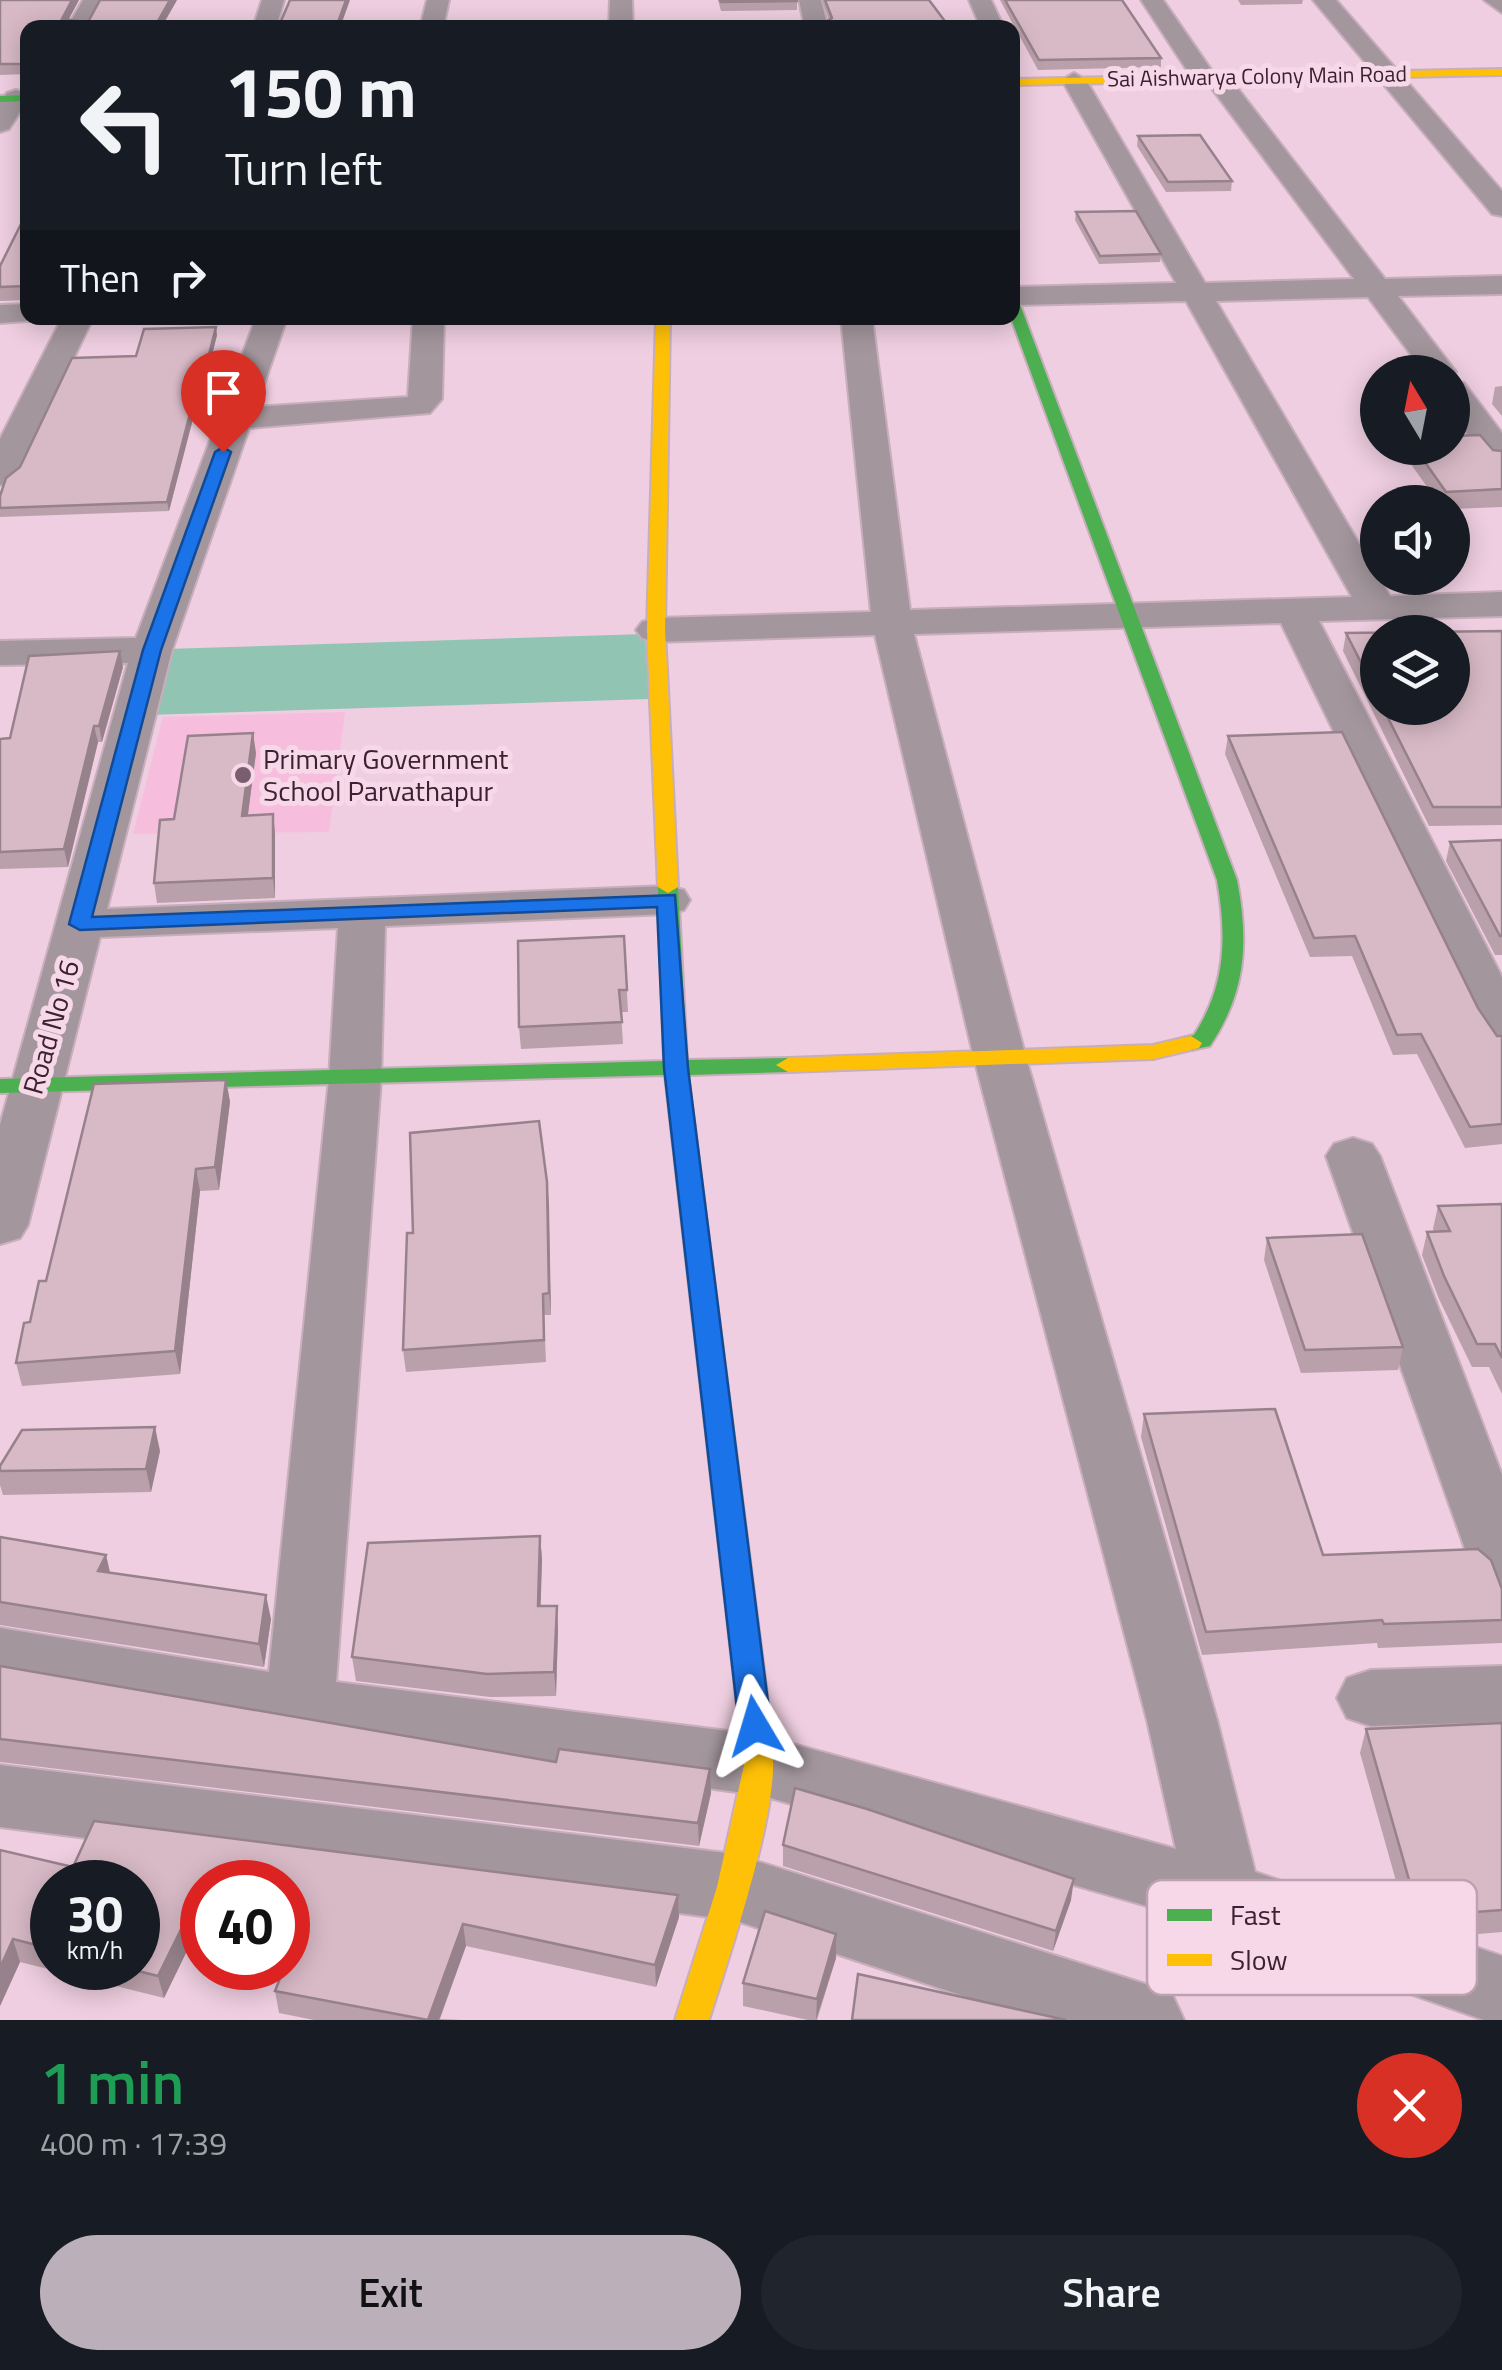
<!DOCTYPE html>
<html lang="en">
<head>
<meta charset="utf-8">
<style>
	body { margin:0; font-family:"Titillium Web",sans-serif; background:#20242c; color:#f1f3f6; height:100vh; display:flex; flex-direction:column; font-size:38px; white-space:nowrap }
	* { box-sizing:border-box; margin:0 }
	p { font-size:32px; color:#9ea1a6 }
	.icon { flex:none; width:55px; height:55px; fill:none; stroke:currentColor; stroke-width:2; stroke-linecap:round; stroke-linejoin:round }
	.map { position:relative; height:2020px; overflow:hidden }
	.drawer { display:flex; flex-direction:column; background:#171b24; flex:1 }
	.drawer>* { flex:none }
	.hud { position:absolute; left:20px; top:20px; width:1000px; height:305px; border-radius:20px; box-shadow:0 5px 25px #0003; background:#171b24; color:#f1f3f6; overflow:hidden }
	.needle { width:65px; rotate:350deg }
	.controls { position:absolute; left:1360px; top:355px; display:grid; gap:20px }
	.controls a { display:grid; place-items:center; width:110px; height:110px; border-radius:50%; background:#171b24; box-shadow:0 5px 25px #0003; font-size:50px }
	.speed { position:absolute; left:30px; top:1860px; display:flex; gap:20px; font-size:50px; font-weight:700; text-align:center }
	.speed>* { display:grid; place-content:center; width:130px; height:130px; border-radius:50%; background:#171b24; box-shadow:0 5px 25px #0003; line-height:1 }
	.speed small { font-size:25px; font-weight:400 }
	.speed .limit { border:15px solid #d22; background:#fff; color:#111 }
	.pin { position:absolute; display:grid; place-items:center; width:85px; height:85px; color:#fff; margin:-102px -42px; border-radius:50% 50% 50% 0; rotate:-45deg; box-shadow:0 0 10px #0007 }
	.pin .icon { rotate:45deg }
	.me { position:absolute; width:110px; margin:-55px; rotate:353deg; stroke-linejoin:round; filter:drop-shadow(0 0 8px #0008) }
	.turn { display:flex; align-items:center; gap:35px; height:210px; padding:0 40px; font-size:45px }
	.turn .icon { width:130px; height:130px; stroke-width:2.5 }
	.turn b { display:block; font-size:70px; line-height:85px }
	.then { display:flex; align-items:center; height:95px; padding:0 40px; background:#0003; gap:20px; font-size:38px }
	.round { display:grid; place-items:center; flex:none; width:105px; height:105px; border-radius:52px; background:#20242c }
	.summary { display:flex; align-items:center; justify-content:space-between; height:170px; padding:0 40px }
	h1 { font-size:60px; font-weight:600; line-height:75px; color:#1e9e55 }
	.cta { display:flex; gap:20px; margin-top:auto; padding:20px 40px }
	.cta a { flex:1; height:115px; border-radius:60px; background:#bbb0b9; color:#111; font-size:40px; font-weight:600; line-height:115px; text-align:center }
	.cta a+a { background:#20242c; color:#f1f3f6 }
	.map>svg:first-child { display:block }
	.built { fill:#f7bddd }
	.green { fill:#91c4b3 }
	.lines { fill:none; stroke-linecap:round; stroke-linejoin:round }
	.street-casing { stroke:#c8aebc; stroke-width:4 }
	.fast-casing { stroke:#c8aebc; stroke-width:4 }
	.slow-casing { stroke:#c8aebc; stroke-width:4 }
	.street { fill:#a3969d; fill-rule:evenodd }
	.fast { fill:#4caf50; fill-rule:evenodd }
	.slow { fill:#ffc107; fill-rule:evenodd }
	.wall { fill:#baa0aa; fill-rule:evenodd }
	.shaded-wall { fill:#97828b }
	.building { fill:#d8bac6; stroke:#97828b; stroke-width:2.5 }
	.route { fill:#1a73e8; stroke:#114b97; stroke-width:2.5 }
	.poi-dot { fill:#7a5e6e; stroke:#f6d8e8; stroke-width:4 }
	.labels { text-anchor:middle; stroke-width:10; stroke-linejoin:round; paint-order:stroke }
	.far-street-label { font-size:22px; fill:#3c2131; stroke:#f6d8e8 }
	.poi-label { font-size:28px; fill:#3c2131; stroke:#f6d8e8; text-anchor:start }
	.street-label { font-size:28px; fill:#3c2131; stroke:#f6d8e8 }
	.key { fill:#f6d8e8; stroke:#bea1b1; stroke-width:2.5 }
	.key-label { font-size:28px; fill:#3c2131 }
</style>
</head>
<body>
<div class="map">
<svg width="1502" height="2020" viewBox="0 0 1502 2020">
	<rect width="100%" height="100%" fill="#eecee0"/>
	<polygon class="built" points="345,712 329,832 133,834 163,717"/>
	<polygon class="green" points="645,634 649,699 148,715 166,649"/>
	<g class="lines">
		<g class="street-casing">
			<g id="street">
				<polygon points="83,0 105,0 90,28 67,28"/>
				<polygon points="262,0 284,0 276,28 253,28"/>
				<polygon points="427,0 449,0 443,28 420,28"/>
				<polygon points="610,0 632,0 633,28 609,28"/>
				<polygon points="799,0 821,0 828,28 805,28"/>
				<polygon points="969,0 991,0 1004,28 981,28"/>
				<polygon points="1141,0 1163,0 1212,71 1225,72 1385,279 1502,276 1502,294 1398,296 1456,372 1452,377 1452,372 1424,372 1368,297 1216,301 1390,596 1502,592 1502,616 1319,621 1502,977 1502,1041 1484,1037 1477,1026 1281,623 914,634 1026,1058 1217,1720 1255,1872 1502,1956 1502,2020 1484,2020 1224,1928 760,1795 300,1735 0,1684 0,1628 269,1672 329,1079 338,928 100,937 28,1225 20,1238 0,1244 0,1125 128,663 0,665 0,641 136,638 256,318 287,318 256,407 408,397 413,318 444,318 442,399 430,413 249,428 172,650 107,909 667,886 684,890 690,900 684,910 667,914 385,926 381,1079 336,1682 760,1735 1176,1849 1147,1720 974,1058 875,635 656,642 642,638 636,630 642,622 656,618 871,612 841,318 872,318 910,610 1352,597 1186,301 1012,305 1012,287 1176,283 1062,80 1074,73 1086,80 1205,283 1354,279 1207,82 1194,81"/>
				<polygon points="1313,0 1336,0 1502,191 1502,216 1492,214"/>
				<polygon points="1484,0 1502,0 1502,13"/>
				<polygon points="16,90 25,93 28,100 9,129 0,132 0,103 7,93"/>
				<polygon points="28,304 28,318 39,320 0,323 0,305"/>
				<polygon points="62,318 93,318 18,474 13,482 0,485 0,439"/>
				<polygon points="1452,380 1464,383 1502,433 1502,467 1490,464 1452,414"/>
				<polygon points="1353,1138 1372,1144 1380,1156 1502,1475 1502,1585 1479,1578 1469,1560 1326,1156 1334,1144"/>
				<polygon points="1502,1666 1502,1722 1371,1726 1347,1718 1337,1698 1347,1678 1371,1670"/>
				<polygon points="0,1765 734,1854 1145,1984 1172,1994 1184,2020 1036,2020 734,1920 0,1827"/>
			</g>
		</g>
		<g class="fast-casing">
			<g id="fast">
				<polygon points="28,95 28,101 0,102 0,96"/>
				<path d="M1012,298L1019,302L1237,880C1249,943 1246,992 1210,1046L1191,1050L1180,1043L1183,1038L1194,1035C1226,986 1227,937 1217,880L1011,318Z"/>
				<polygon points="668,881 678,887 687,1060 788,1058 800,1065 788,1072 688,1075 774,1749 769,1758 758,1762 747,1758 742,1749 665,1075 0,1093 0,1079 664,1061 658,887"/>
			</g>
		</g>
		<g class="slow-casing">
			<g id="slow">
				<polygon points="1502,69 1502,75 1012,85 1012,79"/>
				<polygon points="656,318 670,318 665,630 678,887 668,893 658,887 647,630"/>
				<polygon points="1191,1036 1202,1043 1199,1048 1153,1059 788,1072 776,1065 788,1058 1153,1045"/>
				<path d="M758,1736L769,1740C790,1781 725,1969 709,2020H675L717,1887L744,1765L742,1749L747,1740Z"/>
			</g>
		</g>
		<use href="#street" class="street"/>
		<use href="#fast" class="fast"/>
		<use href="#slow" class="slow"/>
	</g>
	<g class="wall">
		<polygon points="0,0 79,0 68,20 88,22 100,0 177,0 161,28 28,28 28,74 0,75"/>
		<polygon points="718,0 797,0 797,10 721,11"/>
		<polygon points="822,0 929,0 950,28 824,28 824,23 829,20"/>
		<polygon points="1000,0 1122,0 1161,58 1161,67 1038,70"/>
		<polygon points="1238,0 1303,0 1302,4 1241,5"/>
		<polygon points="1138,136 1232,181 1231,191 1166,192 1137,146"/>
		<polygon points="28,210 28,300 0,301 0,266"/>
		<polygon points="1076,212 1161,254 1160,262 1099,264 1075,220"/>
		<polygon points="217,335 208,371 213,410 195,411 169,511 0,517 0,496 20,467 136,356"/>
		<polygon points="1502,386 1502,416 1492,404 1495,387"/>
		<polygon points="1407,448 1452,448 1502,451 1502,507 1452,509 1452,502 1438,502 1405,456"/>
		<path d="M1502,631V825L1429,826L1343,651L1346,633ZM1378,632L1452,708H1378Z"/>
		<polygon points="123,667 102,742 98,742 68,867 0,869 0,739 10,738"/>
		<polygon points="1228,736 1478,1008 1497,1036 1502,1036 1502,1144 1465,1148 1417,1054 1393,1055 1352,956 1310,957 1225,754"/>
		<polygon points="256,753 248,815 273,814 275,834 275,898 157,903 154,883 174,819"/>
		<polygon points="1502,840 1502,955 1495,955 1446,861 1450,842"/>
		<polygon points="624,936 628,1012 621,1012 623,1044 521,1049 519,1027"/>
		<polygon points="226,1080 230,1102 219,1190 200,1191 180,1374 22,1386 16,1363 46,1281"/>
		<polygon points="547,1182 551,1315 544,1315 546,1362 406,1372 403,1350 413,1233"/>
		<polygon points="1502,1204 1502,1394 1489,1367 1472,1367 1439,1299 1422,1255 1427,1232 1434,1232 1433,1229 1438,1206"/>
		<polygon points="1267,1238 1403,1347 1398,1370 1301,1373 1264,1260"/>
		<polygon points="1144,1414 1323,1555 1502,1589 1502,1643 1378,1648 1377,1643 1202,1655 1141,1437"/>
		<polygon points="160,1451 151,1492 3,1495 0,1485 0,1466"/>
		<polygon points="540,1536 542,1559 540,1606 558,1629 556,1696 490,1697 356,1681 352,1657"/>
		<polygon points="0,1537 106,1555 110,1572 271,1619 264,1667 0,1625"/>
		<polygon points="0,1666 711,1793 699,1846 0,1762"/>
		<polygon points="1502,1723 1502,1932 1454,1936 1407,1920 1360,1753 1366,1729"/>
		<path d="M94,1821L678,1895L679,1917L656,1987L466,1946L440,2019L463,2020H314L279,2013L275,1991L284,1968H288V1959L293,1946L288,1944V1882H202V1922H201L164,1998L20,1962L0,2006V1850L73,1867ZM52,1882H138V1968H52Z"/>
		<polygon points="783,1845 1071,1900 1053,1951 783,1866"/>
		<polygon points="836,1958 817,2020 808,2020 743,2006 743,1983"/>
	</g>
	<g class="shaded-wall">
		<polygon points="72,0 79,0 64,28 62,19"/>
		<polygon points="170,0 177,0 161,28 154,28"/>
		<polygon points="346,0 350,0 340,28 336,28"/>
		<polygon points="216,327 217,335 208,371 213,410 207,362"/>
		<polygon points="193,402 195,411 169,511 167,502"/>
		<polygon points="120,651 123,667 102,742 99,726"/>
		<polygon points="94,726 98,742 68,867 64,849"/>
		<polygon points="253,733 256,753 245,836 242,816"/>
		<polygon points="273,814 275,834 275,898 273,878"/>
		<polygon points="226,1080 230,1102 219,1190 215,1167"/>
		<polygon points="196,1169 200,1191 180,1374 175,1351"/>
		<polygon points="547,1182 549,1204 551,1315 549,1293"/>
		<polygon points="155,1427 160,1451 151,1492 146,1469"/>
		<polygon points="540,1536 542,1559 540,1629 538,1606"/>
		<polygon points="106,1555 111,1578 98,1571"/>
		<polygon points="266,1595 271,1619 264,1667 259,1644"/>
		<polygon points="557,1606 558,1629 556,1696 554,1672"/>
		<polygon points="710,1769 711,1793 699,1846 698,1823"/>
		<polygon points="1074,1879 1071,1900 1053,1951 1056,1931"/>
		<polygon points="678,1895 679,1917 656,1987 655,1965"/>
		<polygon points="196,1899 201,1922 164,1998 158,1976"/>
		<polygon points="463,1924 466,1946 439,2020 428,2020"/>
		<polygon points="836,1934 836,1958 816,2020 817,1999"/>
		<polygon points="13,1939 20,1962 0,2006 0,1968"/>
	</g>
	<g class="building">
		<polygon points="0,0 72,0 62,19 88,22 100,0 170,0 154,28 28,28 28,64 0,64"/>
		<polygon points="290,0 346,0 336,28 278,28"/>
		<polygon points="720,0 797,0 797,1 721,2"/>
		<polygon points="825,0 929,0 950,28 826,28 824,23 832,18"/>
		<polygon points="1005,0 1122,0 1161,58 1039,60"/>
		<polygon points="1200,135 1232,181 1168,182 1138,136"/>
		<polygon points="28,210 28,290 25,286 0,287 0,266"/>
		<polygon points="1136,211 1161,254 1100,256 1076,212"/>
		<polygon points="216,327 207,362 212,401 193,402 167,502 0,508 0,496 6,478 20,467 72,358 136,356 144,329"/>
		<polygon points="1480,435 1493,450 1502,451 1502,489 1446,492 1415,448 1452,448 1452,436"/>
		<polygon points="1502,631 1502,807 1433,807 1383,708 1452,708 1452,632 1378,632 1378,696 1346,633"/>
		<polygon points="120,651 99,726 94,726 64,849 0,852 0,739 10,738 29,656"/>
		<polygon points="1342,732 1478,1008 1497,1036 1502,1036 1502,1124 1470,1127 1421,1034 1397,1035 1355,936 1314,938 1228,736"/>
		<polygon points="253,733 242,816 273,814 273,878 154,883 160,820 174,819 188,736"/>
		<polygon points="1502,840 1502,936 1500,936 1450,842"/>
		<polygon points="624,936 627,990 619,990 622,1022 519,1027 518,941"/>
		<polygon points="226,1080 215,1167 196,1169 175,1351 16,1363 24,1323 30,1322 39,1281 46,1281 94,1084"/>
		<polygon points="539,1121 547,1182 549,1293 543,1294 544,1340 403,1350 407,1233 413,1233 410,1133"/>
		<polygon points="1502,1204 1502,1358 1495,1344 1477,1344 1444,1276 1427,1232 1450,1231 1438,1206"/>
		<polygon points="1362,1234 1403,1347 1305,1350 1267,1238"/>
		<polygon points="1275,1409 1323,1555 1478,1549 1491,1560 1502,1589 1502,1620 1384,1624 1382,1620 1206,1632 1144,1414"/>
		<polygon points="155,1427 146,1469 0,1471 0,1466 22,1430"/>
		<polygon points="540,1536 538,1606 557,1606 554,1672 487,1674 352,1657 368,1543"/>
		<polygon points="0,1537 106,1555 98,1571 266,1595 259,1644 0,1602"/>
		<polygon points="0,1666 556,1762 559,1749 710,1769 698,1823 0,1739"/>
		<polygon points="1502,1723 1502,1910 1462,1913 1414,1897 1366,1729"/>
		<polygon points="795,1788 867,1809 1074,1879 1056,1931 783,1845"/>
		<polygon points="94,1821 678,1895 655,1965 463,1924 428,2020 275,1991 284,1968 288,1968 288,1959 300,1927 288,1923 288,1882 202,1882 202,1901 196,1899 158,1976 126,1968 138,1968 138,1882 52,1882 52,1949 13,1939 0,1968 0,1850 73,1867"/>
		<polygon points="765,1911 836,1934 817,1999 743,1983"/>
		<polygon points="858,1974 1066,2020 852,2020"/>
	</g>
	<polygon class="route" points="223,447 231,452 161,650 92,917 675,895 688,1068 771,1726 766,1736 755,1740 744,1736 739,1726 664,1068 657,907 80,930 69,924 143,650 215,452"/>
	<circle class="poi-dot" cx="243" cy="775" r="10"/>
	<g class="labels">
		<g class="far-street-label">
			<text transform="translate(1257 76) rotate(-1)" y="8">Sai Aishwarya Colony Main Road</text>
		</g>
		<g class="poi-label">
			<text x="263" y="769">Primary Government<tspan x="263" dy="32">School Parvathapur</tspan></text>
		</g>
		<g class="street-label">
			<text transform="translate(51 1027) rotate(-74)" y="10">Road No 16</text>
		</g>
	</g>
	<rect x="1147" y="1880" width="330" height="115" rx="15" class="key"/>
	<rect x="1167" y="1909" width="45" height="12" fill="#4caf50"/>
	<rect x="1167" y="1954" width="45" height="12" fill="#ffc107"/>
	<g class="key-label">
		<text x="1230" y="1925">Fast</text>
		<text x="1230" y="1970">Slow</text>
	</g>
</svg>
<div class="controls">
<a><svg class="needle" viewBox="-14 -14 28 28"><path d="M0-13l5 13h-10z" fill="#e53935"/><path d="M0 13l5-13h-10z" fill="#9ea1a6"/></svg></a>
<a><svg class="icon" aria-label="sound" viewBox="0 0 24 24"><path d="M4 9h4l5-4v14l-5-4H4zM17 9q2 3 0 6"/></svg></a>
<a><svg class="icon" aria-label="layers" viewBox="0 0 24 24"><path d="M12 4l9 5-9 5-9-5zM3 14l9 5 9-5"/></svg></a>
</div>
<div class="speed"><div>30<small>km/h</small></div><div class="limit">40</div></div>
<div class="pin" style="left:223px;top:452px;background:#d93025"><svg class="icon" aria-label="arrive" viewBox="0 0 24 24"><path d="M6 21V4h12l-3 4 3 4H6"/></svg></div>
<svg class="me" style="left:755px;top:1726px" viewBox="-20 -20 40 40"><path d="M0-17L14 15 0 8-14 15z" fill="#1a73e8" stroke="#fff" stroke-width="4"/></svg>
<div class="hud">
<div class="turn"><svg class="icon" aria-label="left" viewBox="0 0 24 24"><path d="M17 20v-9H6M10 6l-5 5 5 5"/></svg><div><b>150 m</b>Turn left</div></div>
<div class="then">Then<svg class="icon" aria-label="right" viewBox="0 0 24 24"><path d="M7 20v-9h11M14 6l5 5-5 5"/></svg></div>
</div>
</div>
<section class="drawer">
<div class="summary"><div><h1>1 min</h1><p>400 m · 17:39</p></div><a class="round" style="background:#d93025;color:#fff"><svg class="icon" aria-label="close" viewBox="0 0 24 24"><path d="M6 6l12 12M18 6L6 18"/></svg></a></div>
<div class="cta"><a>Exit</a><a>Share</a></div>
</section>
</body>
</html>
